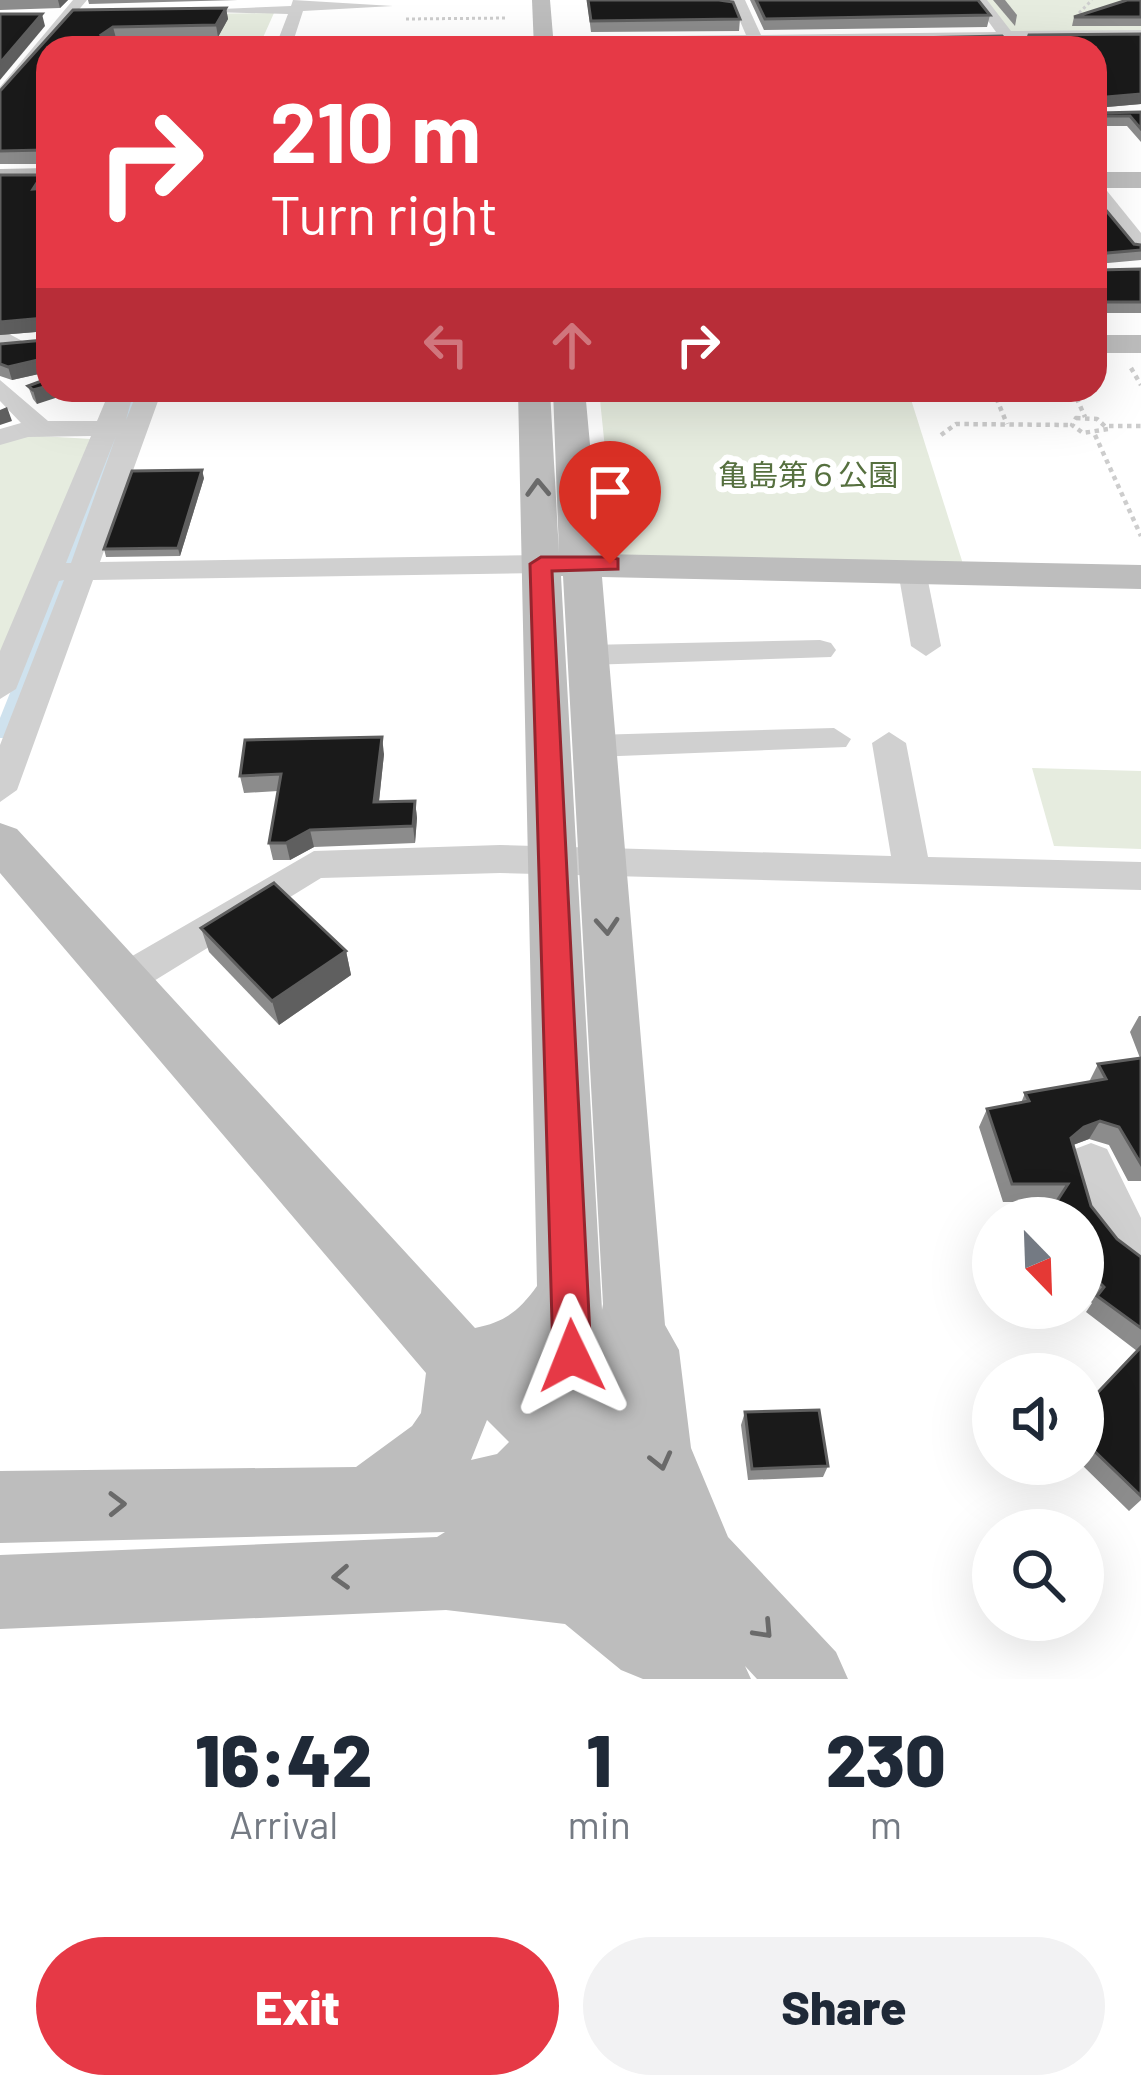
<!DOCTYPE html>
<html lang="en">
<head>
<meta charset="utf-8">
<style>
	body { margin:0; font-family:Barlow,"Noto Sans JP",sans-serif; background:#f2f2f3; color:#1f2937; height:100vh; display:flex; flex-direction:column; font-size:45px; white-space:nowrap }
	* { box-sizing:border-box; margin:0 }
	p { font-size:39px; color:#747a83 }
	.icon { flex:none; width:66px; height:66px; fill:none; stroke:currentColor; stroke-width:2; stroke-linecap:round; stroke-linejoin:round }
	.map { position:relative; height:1679px; overflow:hidden }
	.side { display:flex; flex-direction:column; background:#fff; flex:1 }
	.side>* { flex:none }
	.banner { position:absolute; left:36px; top:36px; width:1071px; height:366px; border-radius:36px; box-shadow:0 12px 48px #0002; background:#e63946; color:#fff; overflow:hidden }
	.needle { width:78px; rotate:157deg }
	.tools { position:absolute; left:972px; top:1197px; display:grid; gap:24px }
	.tools a { display:grid; place-items:center; width:132px; height:132px; border-radius:50%; background:#fff; box-shadow:0 12px 48px #0002; font-size:60px }
	.pin { position:absolute; display:grid; place-items:center; width:102px; height:102px; color:#fff; margin:-123px -51px; border-radius:50% 50% 50% 0; rotate:-45deg; box-shadow:0 0 12px #0007 }
	.pin .icon { rotate:45deg }
	.me { position:absolute; width:132px; margin:-66px; rotate:358deg; stroke-linejoin:round; filter:drop-shadow(0 0 9px #0008) }
	.turn { display:flex; align-items:center; gap:42px; height:252px; padding:0 36px; font-size:54px }
	.turn .icon { width:156px; height:156px; stroke-width:2.5 }
	.turn b { display:block; font-size:84px; line-height:102px }
	.lanes { display:flex; align-items:center; height:114px; padding:0 36px; background:#0003; justify-content:center; gap:60px; direction:ltr }
	.lanes .off { opacity:.35 }
	.eta { display:flex; justify-content:space-evenly; align-items:center; height:204px; text-align:center }
	.eta b { font-size:72px; font-weight:800; line-height:84px }
	.button { display:flex; gap:24px; margin-top:auto; padding:24px 36px }
	.button a { flex:1; height:138px; border-radius:72px; background:#e63946; color:#fff; font-size:48px; font-weight:800; line-height:138px; text-align:center }
	.button a+a { background:#f2f2f3; color:#1f2937 }
	.map>svg:first-child { display:block }
	.green { fill:#e6ecdf }
	.water { fill:#cfe2ee }
	.lines { fill:none; stroke-linecap:round; stroke-linejoin:round }
	.path-far1 { stroke:#cdcdcd; stroke-width:3; stroke-dasharray:3 3; stroke-linecap:butt }
	.path { stroke:#cdcdcd; stroke-width:4.5; stroke-dasharray:4.5 4.5; stroke-linecap:butt }
	.street { fill:#d0d0d0; fill-rule:evenodd }
	.secondary { fill:#bdbdbd; fill-rule:evenodd }
	.wall { fill:#8c8c8c }
	.shaded-wall { fill:#5f5f5f }
	.building { fill:#1a1a1a; stroke:#5f5f5f; stroke-width:3 }
	.oneway { stroke:#6a6a6a }
	.route { fill:#e63946; stroke:#96252e; stroke-width:3 }
	.labels { text-anchor:middle; stroke-width:12; stroke-linejoin:round; paint-order:stroke }
	.far-park-label { font-size:30px; fill:#56703f; stroke:#fff }
</style>
</head>
<body>
<div class="map">
<svg width="1141" height="1679" viewBox="0 0 1141 1679">
	<rect width="100%" height="100%" fill="#fff"/>
	<g class="green">
		<polygon points="986,0 1141,0 1141,33 1009,32"/>
		<polygon points="274,13 261,42 255,44 55,46 75,15"/>
		<polygon points="599,390 908,390 963,564 616,556"/>
		<polygon points="22,435 92,439 0,653 0,443"/>
		<polygon points="1032,768 1141,771 1141,849 1054,846"/>
	</g>
	<polygon class="water" points="131,390 141,390 6,738 0,738 0,718"/>
	<g class="lines">
		<g class="path-far1">
			<polyline points="1079,13 1092,0"/>
			<polyline points="406,19 508,18"/>
			<polyline points="219,42 265,40"/>
		</g>
		<g class="path">
			<polyline points="1131,368 1141,385"/>
			<polyline points="993,390 1007,424"/>
			<polyline points="1073,390 1085,417"/>
			<polygon points="1076,418 1097,419 1108,429 1083,433 1072,425"/>
			<polyline points="1109,426 1141,426"/>
			<polyline points="941,435 956,424 1072,425"/>
			<polyline points="1095,435 1141,536"/>
		</g>
		<g class="street">
			<polygon points="73,0 87,0 0,103 0,87"/>
			<polygon points="293,0 393,6 303,11 291,48 275,48 288,14 175,11 291,6"/>
			<polygon points="731,0 745,0 761,35 996,32 973,0 987,0 1011,31 1141,30 1141,38 1018,40 1024,48 1008,48 1003,41 765,44 767,48 376,45 384,40 746,35"/>
			<polygon points="1095,176 1141,233 1141,254 1134,252 1095,196"/>
			<polygon points="0,329 26,343 14,350 0,345"/>
			<path d="M0,380L48,421H97L110,390H134L126,420L138,390H162L100,562L541,555L555,564L541,573L93,580L17,790L0,802V745L64,580L59,581L16,689L0,699V651L91,436L28,437L0,445V429L21,423L0,401ZM116,436L71,563H66Z"/>
			<polygon points="912,562 926,571 941,646 926,656 911,646 898,571"/>
			<polygon points="820,640 831,643 836,650 831,657 587,665 571,655 587,645"/>
			<polygon points="834,728 851,739 846,747 594,757 577,746 594,735"/>
			<polygon points="889,732 906,743 928,857 1141,862 1141,890 500,873 321,878 136,992 122,997 108,992 102,981 108,970 314,851 500,845 891,856 872,743"/>
			<path d="M1091,1143L1107,1149L1141,1218V1273C1096,1255 1084,1205 1069,1163L1075,1149Z"/>
		</g>
		<g class="secondary">
			<polygon points="532,0 550,0 554,48 534,48"/>
			<polygon points="48,168 48,182 0,183 0,169"/>
			<rect x="1095" y="172" width="46" height="16"/>
			<rect x="1095" y="335" width="46" height="18"/>
			<path d="M518,390H550L559,553L553,390H585L600,554L1141,565V589L602,577L665,1325L679,1350L691,1448L728,1537L836,1652L848,1679H757L745,1666L751,1679H643L621,1670L565,1624L446,1610L0,1629V1555L437,1537L445,1532L0,1543V1471L356,1467L412,1426L421,1413L426,1373L0,873V823L17,829L475,1328C505,1322 519,1311 537,1286ZM561,576H563L603,1304L602,1310ZM487,1420L509,1442L497,1454L471,1460Z"/>
		</g>
	</g>
	<g class="wall">
		<polygon points="0,0 68,0 60,8 0,10"/>
		<polygon points="88,0 238,0 89,4"/>
		<polygon points="587,0 719,0 740,19 739,31 591,32"/>
		<polygon points="750,0 978,0 990,15 987,27 764,30"/>
		<polygon points="993,0 1005,0 1017,15 1015,26"/>
		<polygon points="1141,0 1141,26 1072,26 1074,17"/>
		<polygon points="226,8 228,19 218,37 116,38 48,48 48,164 0,164 0,91 73,10"/>
		<polygon points="1141,34 1141,104 1096,108 1098,113 1141,112 1141,142 1127,126 1095,126 1095,48 634,48 634,44 1002,36 1010,44 1026,44 1029,35"/>
		<polygon points="42,175 45,187 44,188 48,188 48,390 37,404 33,399 28,386 47,379 47,372 12,380 0,376 0,344 44,340 47,331 0,335"/>
		<polygon points="1095,197 1134,244 1141,245 1141,260 1097,264 1098,270 1141,269 1141,313 1095,313"/>
		<polygon points="204,478 180,556 106,557 104,549"/>
		<polygon points="384,754 379,802 415,801 417,818 415,843 314,847 290,860 273,860 269,843 278,791 244,793 240,776"/>
		<polygon points="201,928 346,951 351,975 279,1025 209,952"/>
		<polygon points="1139,1016 1141,1016 1141,1181 1128,1181 1109,1145 1089,1139 1073,1145 1091,1206 1117,1239 1141,1257 1141,1500 1129,1511 1081,1464 1083,1464 1083,1408 1137,1351 1086,1312 1092,1303 1083,1294 1083,1218 1056,1202 1003,1202 979,1127 987,1109 1021,1103 1025,1093 1089,1082 1098,1064 1140,1058 1130,1032"/>
		<polygon points="745,1412 828,1466 823,1477 748,1480 741,1425"/>
	</g>
	<g class="shaded-wall">
		<polygon points="58,0 68,0 60,8"/>
		<polygon points="226,8 228,19 218,37 216,25"/>
		<polygon points="42,14 45,26 0,80 0,63"/>
		<polygon points="113,27 116,38 104,47 101,35"/>
		<polygon points="1141,94 1141,104 1095,108 1095,98"/>
		<polygon points="42,175 45,187 37,200 33,189"/>
		<polygon points="44,318 48,331 0,335 0,322"/>
		<polygon points="47,358 48,372 12,380 8,367"/>
		<polygon points="48,386 48,390 80,390 37,404 33,390"/>
		<polygon points="7,407 12,421 0,425 0,410"/>
		<polygon points="202,470 204,478 180,556 178,548"/>
		<polygon points="382,737 384,754 377,819 374,802"/>
		<polygon points="415,801 417,818 415,843 413,826"/>
		<polygon points="310,830 314,847 290,860 286,843"/>
		<polygon points="346,951 351,975 279,1025 272,1001"/>
		<polygon points="1100,1121 1089,1139 1073,1145 1071,1138 1084,1127"/>
	</g>
	<g class="building">
		<polygon points="588,0 719,0 733,2 740,19 591,21"/>
		<polygon points="756,0 978,0 990,15 765,19"/>
		<polygon points="1127,0 1141,0 1141,17 1074,17"/>
		<polygon points="226,8 216,25 113,27 101,35 105,40 464,44 464,48 48,48 48,160 44,150 0,151 0,91 73,10"/>
		<polygon points="0,14 42,14 0,63"/>
		<polygon points="1141,34 1141,94 1095,98 1095,48 635,48 634,44 1002,36 1010,44 1026,44 1029,35"/>
		<polygon points="1095,105 1098,113 1141,112 1141,129 1130,116 1095,116"/>
		<polygon points="0,175 42,175 33,189 48,188 48,322 44,318 0,322"/>
		<polygon points="1095,197 1134,244 1141,245 1141,250 1095,254"/>
		<polygon points="1095,259 1098,270 1141,269 1141,302 1095,302"/>
		<polygon points="48,325 48,386 33,390 28,386 47,379 47,358 8,367 0,364 0,344 44,340"/>
		<polygon points="202,470 178,548 104,549 132,471"/>
		<polygon points="382,737 374,802 415,801 413,826 310,830 286,843 269,843 281,774 240,776 245,740"/>
		<polygon points="274,883 346,951 272,1001 201,928"/>
		<polygon points="1141,1058 1141,1164 1119,1127 1100,1121 1084,1127 1071,1138 1091,1206 1117,1239 1141,1257 1141,1328 1097,1296 1104,1287 1083,1266 1083,1218 1046,1218 1068,1184 1012,1184 987,1109 1029,1101 1025,1093 1106,1079 1098,1064"/>
		<polygon points="1141,1347 1141,1496 1083,1440 1083,1408"/>
		<polygon points="819,1410 828,1466 752,1469 745,1412"/>
	</g>
	<defs><path id="oneway-chevron" d="M-2-3.5L2.5 0L-2 3.5" fill="none" stroke-width="1.6" stroke-linecap="round" stroke-linejoin="round" transform="scale(3)"/></defs>
	<g class="oneway">
		<use href="#oneway-chevron" transform="translate(538 488) rotate(-92)"/>
		<use href="#oneway-chevron" transform="translate(607 926) rotate(86)"/>
		<use href="#oneway-chevron" transform="translate(661 1461) rotate(76)"/>
		<use href="#oneway-chevron" transform="translate(117 1504) rotate(-1)"/>
		<use href="#oneway-chevron" transform="translate(341 1577) rotate(177)"/>
		<use href="#oneway-chevron" transform="translate(764 1630) rotate(47)"/>
	</g>
	<polygon class="route" points="610,557 618,559 618,569 552,571 591,1356 585,1369 572,1374 559,1369 553,1356 530,564 541,557"/>
	<g class="labels">
		<g class="far-park-label">
			<text x="808" y="486">亀島第６公園</text>
		</g>
	</g>
</svg>
<div class="tools">
<a><svg class="needle" viewBox="-14 -14 28 28"><path d="M0-13l5 13h-10z" fill="#e53935"/><path d="M0 13l5-13h-10z" fill="#747a83"/></svg></a>
<a><svg class="icon" aria-label="sound" viewBox="0 0 24 24"><path d="M4 9h4l5-4v14l-5-4H4zM17 9q2 3 0 6"/></svg></a>
<a><svg class="icon" aria-label="search" viewBox="0 0 24 24"><circle cx="10" cy="10" r="6"/><path d="M15 15l6 6"/></svg></a>
</div>
<div class="pin" style="left:610px;top:564px;background:#d93025"><svg class="icon" aria-label="arrive" viewBox="0 0 24 24"><path d="M6 21V4h12l-3 4 3 4H6"/></svg></div>
<svg class="me" style="left:572px;top:1356px" viewBox="-20 -20 40 40"><path d="M0-17L14 15 0 8-14 15z" fill="#e63946" stroke="#fff" stroke-width="4"/></svg>
<div class="banner">
<div class="turn"><svg class="icon" aria-label="right" viewBox="0 0 24 24"><path d="M7 20v-9h11M14 6l5 5-5 5"/></svg><div><b>210 m</b>Turn right</div></div>
<div class="lanes"><svg class="icon off" aria-label="left" viewBox="0 0 24 24"><path d="M17 20v-9H6M10 6l-5 5 5 5"/></svg><svg class="icon off" aria-label="ahead" viewBox="0 0 24 24"><path d="M12 20V5M6 11l6-6 6 6"/></svg><svg class="icon" aria-label="right" viewBox="0 0 24 24"><path d="M7 20v-9h11M14 6l5 5-5 5"/></svg></div>
</div>
</div>
<section class="side">
<div class="eta">
<div><b>16:42</b><p>Arrival</p></div>
<div><b>1</b><p>min</p></div>
<div><b>230</b><p>m</p></div>
</div>
<div class="button"><a>Exit</a><a>Share</a></div>
</section>
</body>
</html>
